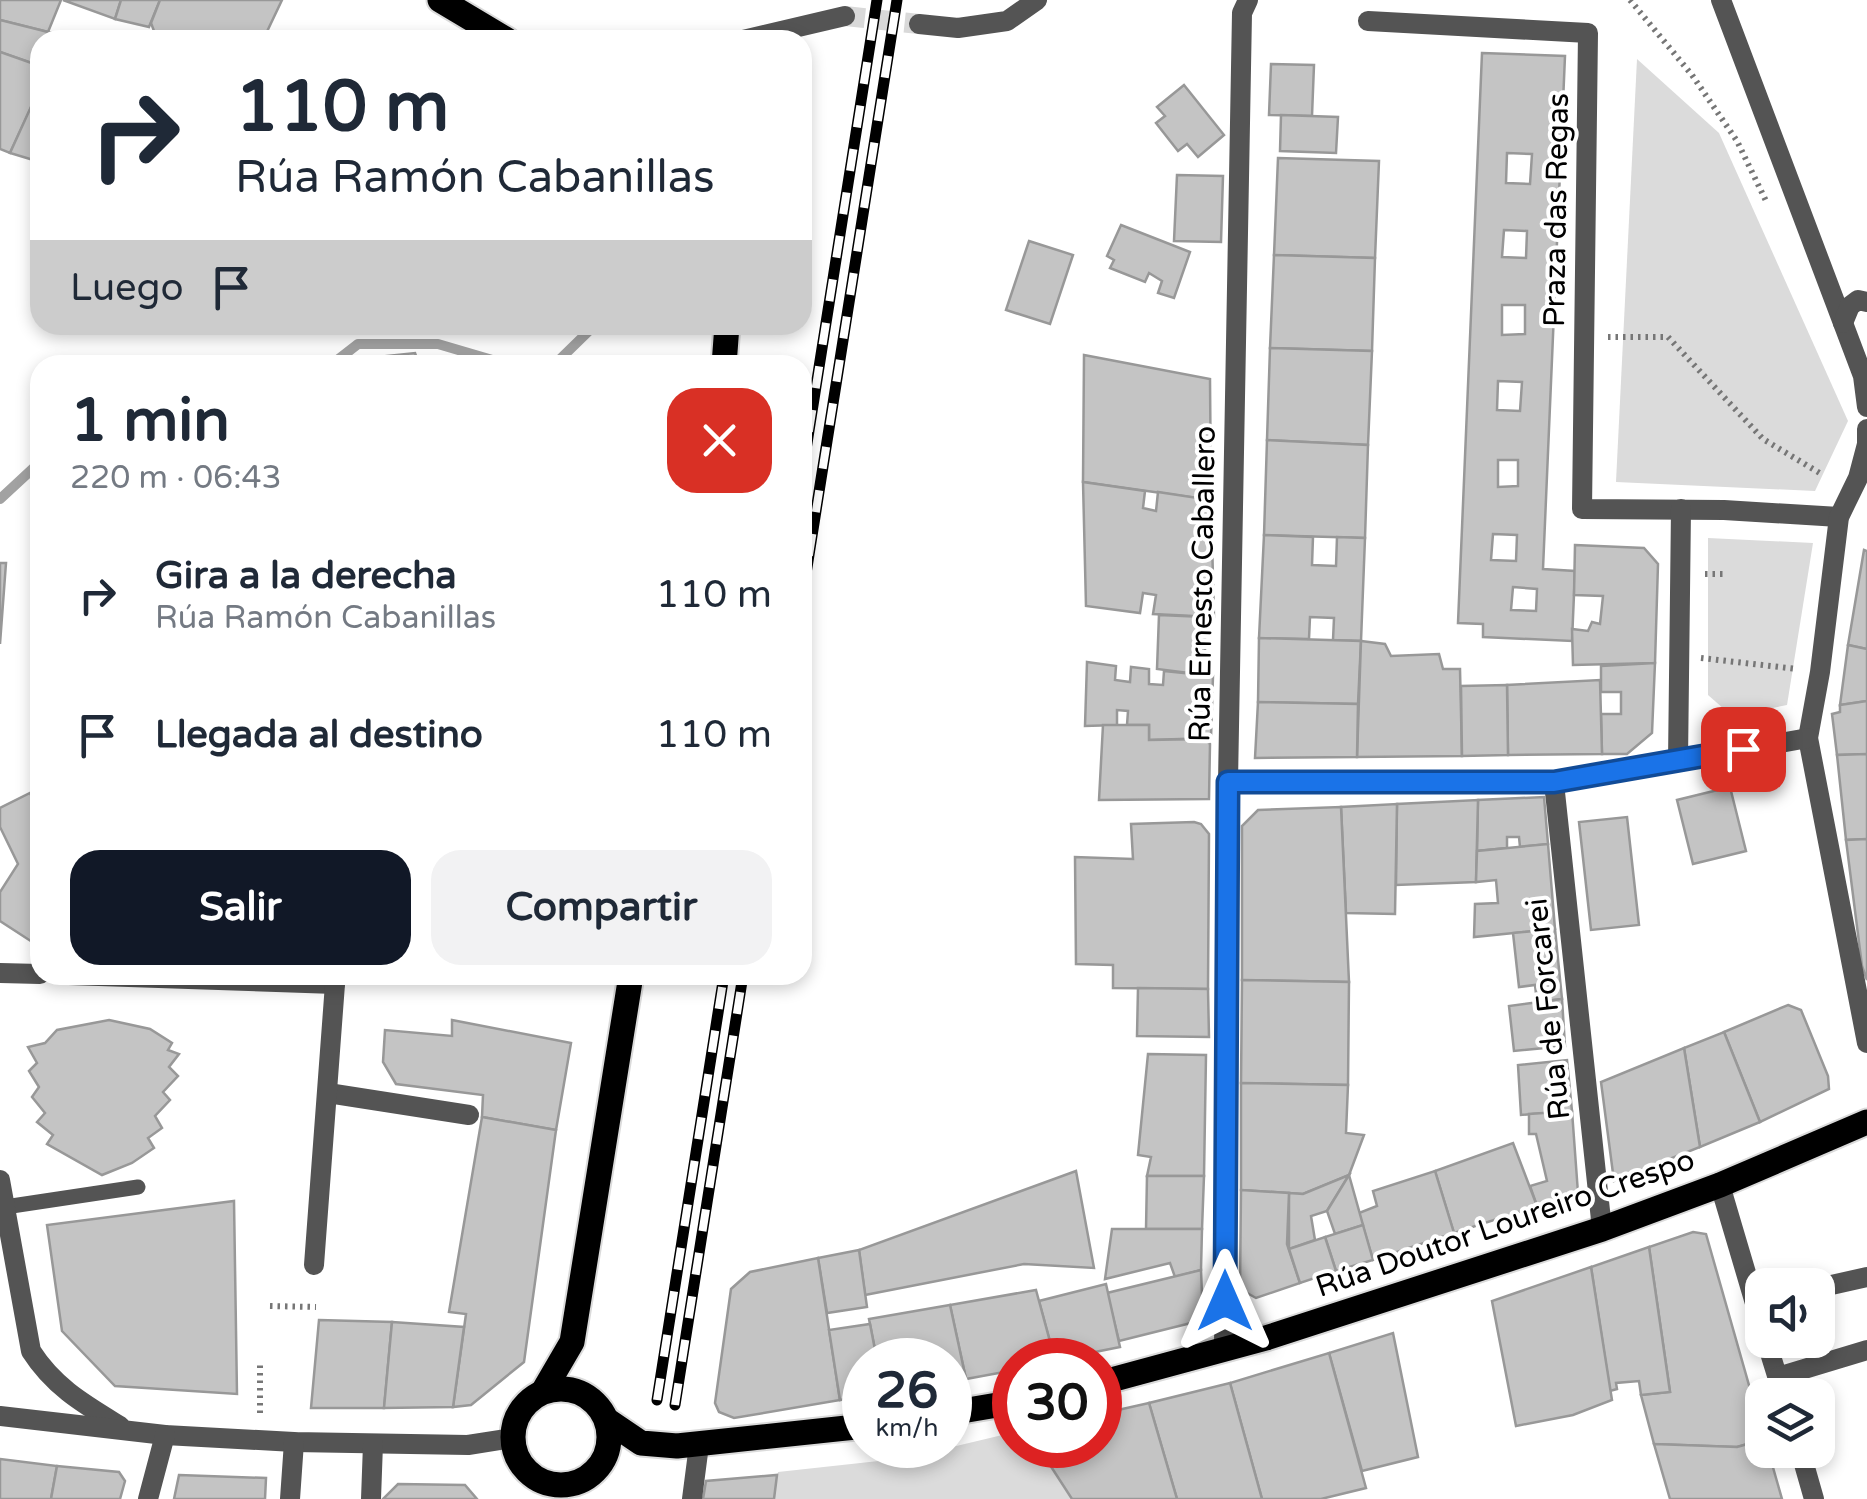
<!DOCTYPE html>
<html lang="es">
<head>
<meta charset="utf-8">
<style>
	body { margin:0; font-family:"Varela Round",sans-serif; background:#f2f2f3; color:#1f2937; height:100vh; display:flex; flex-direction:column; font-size:38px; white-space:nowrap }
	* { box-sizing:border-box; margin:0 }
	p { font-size:32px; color:#747a83 }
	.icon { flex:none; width:55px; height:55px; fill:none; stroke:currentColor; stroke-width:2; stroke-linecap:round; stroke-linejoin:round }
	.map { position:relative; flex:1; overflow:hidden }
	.drawer { position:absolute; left:30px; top:355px; width:782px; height:630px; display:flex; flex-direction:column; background:#fff; border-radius:30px; box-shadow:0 5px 15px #0003 }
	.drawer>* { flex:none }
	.top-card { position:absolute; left:30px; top:30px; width:782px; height:305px; border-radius:30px; box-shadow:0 5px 15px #0003; background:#fff; color:#1f2937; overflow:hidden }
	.fabs { position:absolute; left:1745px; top:1268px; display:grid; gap:20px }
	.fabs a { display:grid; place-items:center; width:90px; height:90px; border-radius:20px; background:#fff; box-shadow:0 5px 15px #0003; font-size:50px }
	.speed { position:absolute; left:842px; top:1338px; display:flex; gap:20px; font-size:50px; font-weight:700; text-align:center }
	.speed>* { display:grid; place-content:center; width:130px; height:130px; border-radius:50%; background:#fff; box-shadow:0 5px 15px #0003; line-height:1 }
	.speed small { font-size:25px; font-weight:400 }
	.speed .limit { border:15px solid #d22; background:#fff; color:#111 }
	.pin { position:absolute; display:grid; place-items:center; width:85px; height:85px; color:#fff; margin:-42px; border-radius:20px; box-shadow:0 5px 15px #0006 }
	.me { position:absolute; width:110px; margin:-55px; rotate:0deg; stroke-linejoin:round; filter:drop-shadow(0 0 8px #0008) }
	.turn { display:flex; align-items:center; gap:35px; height:210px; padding:0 40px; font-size:45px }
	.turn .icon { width:130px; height:130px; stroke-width:2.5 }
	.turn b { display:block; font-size:70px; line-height:85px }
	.then { display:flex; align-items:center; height:95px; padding:0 40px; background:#0003; gap:20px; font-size:38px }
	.round { display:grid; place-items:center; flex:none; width:105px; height:105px; border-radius:30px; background:#f2f2f3 }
	.overview { display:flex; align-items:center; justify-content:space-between; height:170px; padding:0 40px }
	h1 { font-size:60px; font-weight:700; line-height:75px }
	.primary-button { display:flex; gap:20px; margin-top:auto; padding:20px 40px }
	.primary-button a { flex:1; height:115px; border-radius:30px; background:#111827; color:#fff; font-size:40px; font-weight:700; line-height:115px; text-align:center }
	.primary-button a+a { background:#f2f2f3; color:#1f2937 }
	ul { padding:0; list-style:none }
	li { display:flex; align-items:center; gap:30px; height:140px; padding:0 40px }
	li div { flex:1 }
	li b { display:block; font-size:38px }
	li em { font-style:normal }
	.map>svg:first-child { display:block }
	.green { fill:#dbdbdb }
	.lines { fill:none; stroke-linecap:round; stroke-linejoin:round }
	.stream { stroke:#a2a2a2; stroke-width:10 }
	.building { fill:#c4c4c4; stroke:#989898; stroke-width:2.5; fill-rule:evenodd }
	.street-tunnel { stroke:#d9d9d9; stroke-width:20; stroke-dasharray:20 10; stroke-linecap:butt }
	.primary-casing { stroke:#dbdbdb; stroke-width:29 }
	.path { stroke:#767676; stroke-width:6; stroke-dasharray:2.5 5; stroke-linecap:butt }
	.lane { stroke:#545454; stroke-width:15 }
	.street { stroke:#545454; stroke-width:20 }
	.primary { stroke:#000; stroke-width:25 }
	.rail-casing { stroke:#000; stroke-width:11 }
	.rail { stroke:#fff; stroke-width:8; stroke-dasharray:22; stroke-linecap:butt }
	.route-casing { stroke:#114b97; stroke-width:25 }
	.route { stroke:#1a73e8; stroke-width:18 }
	.labels { text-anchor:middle; stroke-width:8; stroke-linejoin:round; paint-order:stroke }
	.street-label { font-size:30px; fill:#000; stroke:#fff }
</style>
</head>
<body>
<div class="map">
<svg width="1867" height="1499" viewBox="0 0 1867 1499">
	<rect width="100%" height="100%" fill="#fff"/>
	<g class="green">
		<polygon points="1637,59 1719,133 1848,421 1815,491 1616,482"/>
		<polygon points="1708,538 1813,543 1787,705 1732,716 1708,695"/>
		<polygon points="1015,1432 1015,1445 1037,1445 1072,1499 774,1499 778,1472 906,1458"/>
	</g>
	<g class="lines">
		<g class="stream">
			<polyline points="331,365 358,344 438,344 509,365"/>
			<polyline points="554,365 595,325"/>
			<polyline points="0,499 40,462"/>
		</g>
	</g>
	<g class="building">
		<polygon points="0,0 61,0 48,32 0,20"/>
		<polygon points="63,0 121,0 115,19"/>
		<polygon points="121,0 160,0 149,27 115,19"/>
		<polygon points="160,0 282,0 263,40 183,40 154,31 151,23"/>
		<polygon points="0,20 48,32 75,40 40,40 40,66 0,52"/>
		<polygon points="0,52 40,66 40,88 10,153 0,149"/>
		<path d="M1482,53L1565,56L1543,569L1575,571L1572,641L1483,637V624L1458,623ZM1507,153L1532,154L1530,184L1506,183ZM1504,230L1527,231L1526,258L1502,257ZM1502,305H1525V334L1502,335ZM1498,381L1522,382L1520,411L1497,410ZM1498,460H1518V486L1498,487ZM1493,534L1517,535L1516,561L1491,560ZM1513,587L1537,589L1536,611L1511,610Z"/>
		<polygon points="1271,64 1314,65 1312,116 1269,115"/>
		<polygon points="1184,85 1224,135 1198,157 1187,144 1178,151 1156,123 1165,116 1157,107"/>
		<polygon points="35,98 40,101 40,162 10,153"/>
		<polygon points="1281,115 1338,117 1336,153 1280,151"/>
		<polygon points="1278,158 1379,161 1375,258 1274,255"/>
		<polygon points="1177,175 1223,176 1221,242 1174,241"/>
		<polygon points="1121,225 1190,252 1174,298 1158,293 1162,281 1149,273 1145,282 1110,268 1114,260 1107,256"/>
		<polygon points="1029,241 1073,255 1050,324 1006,310"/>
		<polygon points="1274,255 1375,258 1372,351 1270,348"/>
		<polygon points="1270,348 1372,351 1368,445 1267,440"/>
		<polygon points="415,353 419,365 368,365 378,357"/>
		<polygon points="1084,355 1210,379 1211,500 1083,482"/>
		<polygon points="1267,440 1368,445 1365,538 1264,535"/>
		<polygon points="1083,482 1145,491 1143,508 1156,511 1158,492 1211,500 1214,617 1153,614 1156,595 1143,593 1140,613 1086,606"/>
		<polygon points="1264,535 1313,537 1312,565 1336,566 1337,537 1365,538 1361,641 1333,640 1334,618 1310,617 1309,639 1259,638"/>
		<polygon points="1575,545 1644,548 1658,564 1655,663 1573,665 1572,629 1588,631 1592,622 1600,624 1603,596 1574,595"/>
		<polygon points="1864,550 1867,551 1867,649 1848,645"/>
		<polygon points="0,563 6,563 0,644"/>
		<polygon points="1159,615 1205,617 1205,675 1157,669"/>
		<polygon points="1259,638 1361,641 1358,704 1258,702"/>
		<polygon points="1361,641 1385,644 1391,656 1439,654 1443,669 1460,669 1462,756 1357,757"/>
		<polygon points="1848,645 1867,649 1867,701 1840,705"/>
		<polygon points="1087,662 1116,666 1115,680 1130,682 1131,667 1149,669 1149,684 1163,685 1164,671 1213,676 1211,738 1149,740 1149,725 1127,725 1128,711 1117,710 1117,725 1085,726"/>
		<polygon points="1655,663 1652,733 1627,754 1602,754 1601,714 1621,714 1621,692 1601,692 1601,666"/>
		<polygon points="1600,680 1602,754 1508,755 1507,685"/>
		<polygon points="1507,685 1508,755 1462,756 1461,686"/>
		<polygon points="1867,701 1867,754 1837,755 1832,714 1840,712 1840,705"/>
		<polygon points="1258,702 1358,704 1357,757 1255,758"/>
		<polygon points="1103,725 1149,725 1149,740 1205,739 1210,744 1209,799 1099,800"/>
		<polygon points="1867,754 1867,839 1846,840 1837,755"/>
		<polygon points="1730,787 1746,851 1693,864 1677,800"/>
		<polygon points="30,793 40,814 40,947 0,921 0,892 18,864 0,827 0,808"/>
		<polygon points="1544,797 1548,844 1520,847 1519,837 1507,837 1507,848 1477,851 1478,800"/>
		<polygon points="1478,800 1476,882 1396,885 1397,804"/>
		<polygon points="1397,804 1395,914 1346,913 1341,807"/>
		<polygon points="1341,807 1349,982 1242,980 1242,826 1258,810"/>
		<polygon points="1627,817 1639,925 1591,930 1579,822"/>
		<polygon points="1194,822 1201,824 1209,834 1208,989 1113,988 1113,965 1076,964 1075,857 1133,859 1131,824"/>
		<polygon points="1867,839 1867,980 1862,966 1846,840"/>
		<polygon points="1548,844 1555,929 1474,937 1475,904 1498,903 1496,880 1476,882 1477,851"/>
		<polygon points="1555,929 1562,999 1537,1002 1535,985 1519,987 1513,933"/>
		<polygon points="1242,980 1349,982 1348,1085 1241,1083"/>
		<polygon points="1138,988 1208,989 1209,1037 1137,1036"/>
		<polygon points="1562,999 1565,1046 1514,1051 1509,1006"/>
		<polygon points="1788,1005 1801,1010 1828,1076 1829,1089 1760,1122 1724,1032"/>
		<polygon points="109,1020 150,1029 172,1043 168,1050 179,1054 169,1067 178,1076 163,1092 170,1100 155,1116 162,1128 148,1138 154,1148 132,1163 102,1175 47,1144 53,1135 37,1122 45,1113 32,1097 39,1087 29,1071 37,1063 28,1047 45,1043 57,1030"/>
		<polygon points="452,1020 571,1043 556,1130 482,1117 483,1095 396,1084 383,1062 385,1030 452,1036"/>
		<polygon points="1724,1032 1760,1122 1700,1147 1684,1048"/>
		<polygon points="1684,1048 1700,1147 1614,1181 1601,1082"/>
		<polygon points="1148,1054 1206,1055 1204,1176 1147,1176 1151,1157 1138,1155"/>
		<polygon points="1567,1060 1572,1111 1521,1115 1518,1065"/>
		<polygon points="1241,1083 1348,1085 1346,1133 1364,1135 1349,1175 1303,1194 1241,1190"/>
		<polygon points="1572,1111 1578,1193 1537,1206 1530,1186 1547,1181 1536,1134 1529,1134 1529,1114"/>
		<polygon points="482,1117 556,1130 524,1362 471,1405 453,1407 466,1314 449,1312"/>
		<polygon points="1513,1143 1537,1206 1454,1233 1435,1171"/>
		<polygon points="1076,1171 1094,1268 1024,1264 865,1295 859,1250"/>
		<polygon points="1435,1171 1454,1233 1373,1260 1359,1213 1377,1206 1373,1191"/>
		<polygon points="1349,1175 1327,1211 1311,1216 1315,1240 1289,1249 1289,1193 1303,1194"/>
		<polygon points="1349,1175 1363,1225 1335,1234 1327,1211"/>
		<polygon points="1147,1176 1204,1176 1202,1229 1146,1229"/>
		<polygon points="1241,1190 1289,1193 1287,1244 1300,1283 1256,1298 1240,1289"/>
		<polygon points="234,1201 237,1394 115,1386 62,1331 47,1225"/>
		<polygon points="1363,1225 1373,1260 1336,1271 1325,1237"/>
		<polygon points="1112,1229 1202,1229 1201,1270 1175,1277 1170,1263 1105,1279"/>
		<polygon points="1693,1232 1706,1234 1762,1431 1762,1440 1737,1447 1654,1444 1641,1395 1670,1392 1649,1247"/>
		<polygon points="1325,1237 1336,1271 1300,1283 1289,1249"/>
		<polygon points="1649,1247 1670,1392 1641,1395 1639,1381 1616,1383 1617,1389 1610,1391 1591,1267"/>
		<polygon points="859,1250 867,1307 827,1313 818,1258"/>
		<polygon points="818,1258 840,1400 734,1418 719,1412 715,1403 731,1289 750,1272"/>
		<polygon points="1591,1267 1612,1400 1573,1415 1516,1426 1492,1301"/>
		<polygon points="1201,1270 1203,1320 1119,1341 1107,1293"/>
		<polygon points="1106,1284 1120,1347 1055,1360 1039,1301"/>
		<polygon points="1036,1290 1055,1360 1015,1360 1015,1370 966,1379 950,1305"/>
		<polygon points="950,1305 966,1379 950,1382 950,1360 877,1360 869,1319"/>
		<polygon points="319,1320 392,1322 384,1408 311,1408"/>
		<polygon points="392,1322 464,1327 453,1407 384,1408"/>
		<polygon points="870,1324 877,1360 865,1360 865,1396 840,1400 829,1330"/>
		<polygon points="1393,1333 1418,1457 1362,1471 1329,1353"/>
		<polygon points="1329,1353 1366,1488 1321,1499 1262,1499 1230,1383"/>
		<polygon points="1230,1383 1262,1499 1177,1499 1149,1403"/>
		<polygon points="1149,1403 1177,1499 1072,1499 1037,1445 1100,1445 1100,1414"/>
		<polygon points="1762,1440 1762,1450 1768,1450 1782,1499 1670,1499 1654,1444 1737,1447"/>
		<polygon points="0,1459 57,1466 51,1499 0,1499"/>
		<polygon points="57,1466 119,1472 125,1481 120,1499 51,1499"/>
		<polygon points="179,1475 266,1478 265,1499 174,1499"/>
		<polygon points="777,1475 774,1499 703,1499 706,1481"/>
		<polygon points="398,1484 465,1485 477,1499 383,1499"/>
	</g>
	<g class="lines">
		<polyline class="street-tunnel" points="845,16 919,24"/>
		<g class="primary-casing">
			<g id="primary">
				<polyline points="440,0 507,40"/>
				<polyline points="724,365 727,325"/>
				<polyline points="1100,1383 1266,1338 1602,1229 1720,1185 1867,1122"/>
				<circle cx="561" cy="1437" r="48"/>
				<polyline points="544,1390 572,1342 631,975"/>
				<polyline points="950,1413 1015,1402"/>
				<polyline points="607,1420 641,1443 677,1446 865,1426"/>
			</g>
		</g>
		<g class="path">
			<polyline points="1630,0 1692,75 1737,141 1766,201"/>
			<polyline points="1608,337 1668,337 1763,439 1823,475"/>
			<polyline points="1705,574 1723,574"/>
			<polyline points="1701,658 1797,669"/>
			<polyline points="270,1306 316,1307"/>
			<polyline points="260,1413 260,1362"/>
		</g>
		<polyline class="lane" points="5,1207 138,1187"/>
		<g class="street">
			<polyline points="1721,0 1863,376 1867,407"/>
			<polyline points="1368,21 1588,33 1582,509 1724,510 1839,517"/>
			<polyline points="919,24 958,28 1007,21 1037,0"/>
			<polyline points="743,40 845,16"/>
			<polyline points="1843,323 1850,306 1858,300 1867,302"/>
			<polyline points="1867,429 1867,444 1858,478 1839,517 1820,672 1808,738 1867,1043"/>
			<polyline points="1678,761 1681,509"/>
			<polyline points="1228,782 1554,783 1808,738"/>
			<polyline points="1554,783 1602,1229"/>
			<polyline points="0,973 40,974"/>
			<polyline points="69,975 335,984 335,975"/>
			<polyline points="328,1093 469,1115"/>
			<path d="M0,1180L31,1351C54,1387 84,1404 120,1426"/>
			<polyline points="1720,1185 1762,1327"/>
			<polyline points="314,1265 335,984"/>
			<polyline points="1818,1288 1867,1277"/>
			<polyline points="1766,1340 1783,1395"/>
			<polyline points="1224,1350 1228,782 1242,13 1248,0"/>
			<polyline points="1778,1377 1867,1350"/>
			<polyline points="0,1416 165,1435 294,1442 468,1445 512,1438"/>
			<polyline points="1800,1450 1814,1499"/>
			<polyline points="148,1499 165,1435"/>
			<polyline points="290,1499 294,1442"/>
			<polyline points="371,1499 373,1444"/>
			<polyline points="692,1499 699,1445"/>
		</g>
		<use href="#primary" class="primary"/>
		<g class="rail-casing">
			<g id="rail">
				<polyline points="802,475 877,0"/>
				<polyline points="802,599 897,0"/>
				<polyline points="657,1400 724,975"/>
				<polyline points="675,1405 743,975"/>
			</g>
		</g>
		<use href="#rail" class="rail"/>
	</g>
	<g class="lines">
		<g class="route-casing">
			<polyline id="route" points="1225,1301 1228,782 1554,782 1743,749"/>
		</g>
		<use href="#route" class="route"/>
	</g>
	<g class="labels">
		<g class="street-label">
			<text transform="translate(1556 210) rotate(-89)" y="10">Praza das Regas</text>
			<text transform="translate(1202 584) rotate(-89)" y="10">Rúa Ernesto Caballero</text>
			<text transform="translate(1548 1009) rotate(-96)" y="10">Rúa de Forcarei</text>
			<text transform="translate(1505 1223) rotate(-19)" y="10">Rúa Doutor Loureiro Crespo</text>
		</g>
	</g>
</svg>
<div class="fabs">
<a><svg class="icon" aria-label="sound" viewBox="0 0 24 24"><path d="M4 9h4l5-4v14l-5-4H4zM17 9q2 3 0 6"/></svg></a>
<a><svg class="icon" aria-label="layers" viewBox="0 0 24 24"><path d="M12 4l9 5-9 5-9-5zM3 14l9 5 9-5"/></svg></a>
</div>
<div class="speed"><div>26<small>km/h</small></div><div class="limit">30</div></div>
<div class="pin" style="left:1743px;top:749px;background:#d93025"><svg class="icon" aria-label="arrive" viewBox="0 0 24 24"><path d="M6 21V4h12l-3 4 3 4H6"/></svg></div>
<svg class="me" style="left:1225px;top:1301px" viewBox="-20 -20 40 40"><path d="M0-17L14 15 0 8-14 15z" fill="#1a73e8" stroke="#fff" stroke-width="4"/></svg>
<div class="top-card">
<div class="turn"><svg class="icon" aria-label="right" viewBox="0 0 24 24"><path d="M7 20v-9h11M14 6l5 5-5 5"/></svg><div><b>110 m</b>Rúa Ramón Cabanillas</div></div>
<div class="then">Luego<svg class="icon" aria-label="arrive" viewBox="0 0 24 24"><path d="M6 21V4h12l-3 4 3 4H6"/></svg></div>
</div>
<section class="drawer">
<div class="overview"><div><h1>1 min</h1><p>220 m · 06:43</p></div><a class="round" style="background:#d93025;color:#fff"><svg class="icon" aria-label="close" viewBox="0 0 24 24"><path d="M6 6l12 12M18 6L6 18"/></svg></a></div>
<ul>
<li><svg class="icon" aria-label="right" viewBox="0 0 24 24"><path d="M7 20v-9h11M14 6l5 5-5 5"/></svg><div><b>Gira a la derecha</b><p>Rúa Ramón Cabanillas</p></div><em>110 m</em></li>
<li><svg class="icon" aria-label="arrive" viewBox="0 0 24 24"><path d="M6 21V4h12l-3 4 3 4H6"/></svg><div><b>Llegada al destino</b></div><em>110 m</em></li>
</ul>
<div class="primary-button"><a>Salir</a><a>Compartir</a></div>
</section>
</div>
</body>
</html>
